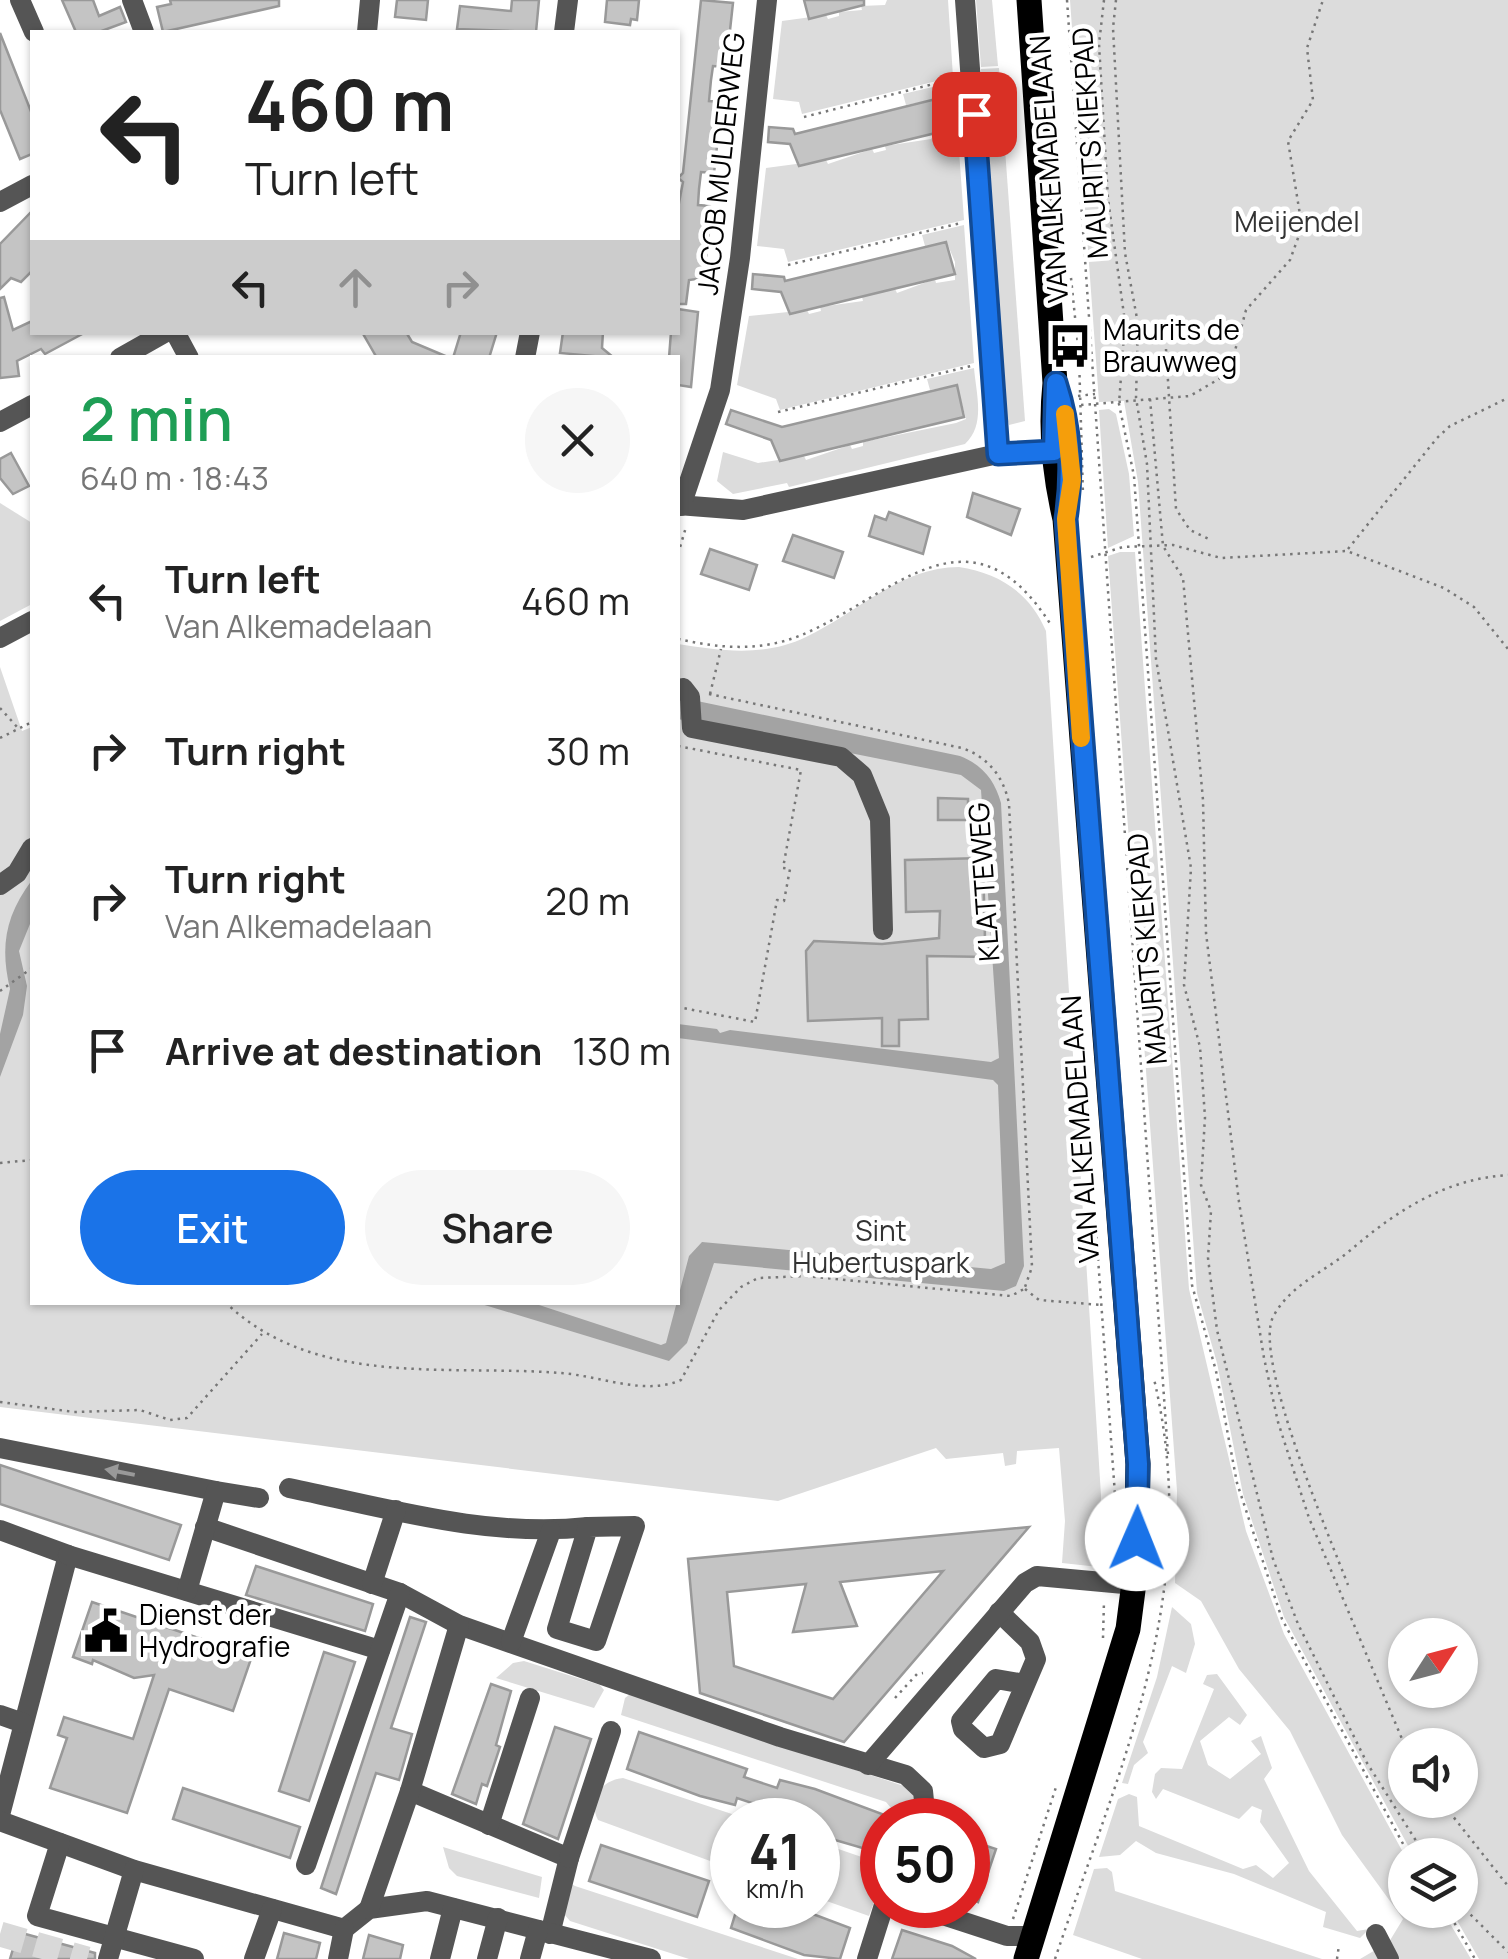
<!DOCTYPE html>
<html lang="en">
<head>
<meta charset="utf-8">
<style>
	body { margin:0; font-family:Manrope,sans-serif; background:#f6f6f6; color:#222; height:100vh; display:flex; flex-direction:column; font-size:38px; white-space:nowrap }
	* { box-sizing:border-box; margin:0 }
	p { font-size:32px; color:#767676 }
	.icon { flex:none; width:55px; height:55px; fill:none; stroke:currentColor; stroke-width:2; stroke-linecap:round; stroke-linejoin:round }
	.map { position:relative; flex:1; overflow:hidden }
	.panel { position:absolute; left:30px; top:355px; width:650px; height:950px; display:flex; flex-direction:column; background:#fff; border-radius:0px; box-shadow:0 2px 8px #0004 }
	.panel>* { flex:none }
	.guide { position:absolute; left:30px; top:30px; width:650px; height:305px; border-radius:0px; box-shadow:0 2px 8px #0004; background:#fff; color:#222; overflow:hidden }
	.needle { width:65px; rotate:54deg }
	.buttons { position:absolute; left:1388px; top:1618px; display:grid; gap:20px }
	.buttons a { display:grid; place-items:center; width:90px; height:90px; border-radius:50%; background:#fff; box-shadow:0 2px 8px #0004; font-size:50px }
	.speed { position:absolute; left:710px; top:1798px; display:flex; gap:20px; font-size:50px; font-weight:700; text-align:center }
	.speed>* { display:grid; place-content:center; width:130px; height:130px; border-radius:50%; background:#fff; box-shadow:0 2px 8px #0004; line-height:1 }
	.speed small { font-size:25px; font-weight:400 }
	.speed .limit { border:15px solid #d22; background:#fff; color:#111 }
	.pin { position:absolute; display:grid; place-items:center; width:85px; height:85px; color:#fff; margin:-42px; border-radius:20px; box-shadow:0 5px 15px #0006 }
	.me { position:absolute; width:110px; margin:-55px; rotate:1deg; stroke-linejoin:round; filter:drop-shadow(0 0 8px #0008) }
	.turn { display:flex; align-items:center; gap:35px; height:210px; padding:0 50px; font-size:45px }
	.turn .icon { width:130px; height:130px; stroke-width:2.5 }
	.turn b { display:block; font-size:70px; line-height:85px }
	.lanes { display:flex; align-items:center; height:95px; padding:0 50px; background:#0003; justify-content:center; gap:50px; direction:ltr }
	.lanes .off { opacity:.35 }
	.round { display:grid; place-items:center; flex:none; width:105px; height:105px; border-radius:52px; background:#f6f6f6 }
	.summary { display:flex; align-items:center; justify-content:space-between; height:170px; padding:0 50px }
	h1 { font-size:60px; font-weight:600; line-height:75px; color:#1e9e55 }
	.cta { display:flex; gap:20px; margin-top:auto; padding:20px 50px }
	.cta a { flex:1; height:115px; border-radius:60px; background:#1a73e8; color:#fff; font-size:40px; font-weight:600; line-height:115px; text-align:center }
	.cta a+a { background:#f6f6f6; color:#222 }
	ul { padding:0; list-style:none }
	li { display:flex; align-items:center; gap:30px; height:150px; padding:0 50px }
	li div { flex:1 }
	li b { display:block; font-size:38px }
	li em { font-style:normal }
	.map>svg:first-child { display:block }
	.green { fill:#dcdcdc; fill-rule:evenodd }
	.water { fill:#a3a3a3 }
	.building { fill:#c4c4c4; stroke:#999; stroke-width:2.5; fill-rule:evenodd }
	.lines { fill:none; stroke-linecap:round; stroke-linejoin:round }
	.major-tunnel { stroke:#d9d9d9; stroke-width:25; stroke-dasharray:25 12; stroke-linecap:butt }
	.path { stroke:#777; stroke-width:2.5; stroke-dasharray:2.5 5; stroke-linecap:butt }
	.minor { stroke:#555; stroke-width:20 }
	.major { stroke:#000; stroke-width:25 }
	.oneway { fill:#999 }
	.route-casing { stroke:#114b97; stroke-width:25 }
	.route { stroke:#1a73e8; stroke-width:18 }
	.slow { stroke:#f59e0b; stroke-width:18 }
	.labels { text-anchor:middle; stroke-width:9; stroke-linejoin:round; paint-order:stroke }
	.street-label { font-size:28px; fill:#000; stroke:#fff }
	.park-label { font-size:28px; fill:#333; stroke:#fff }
	.poi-label { font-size:28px; fill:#000; stroke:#fff; text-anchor:start }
</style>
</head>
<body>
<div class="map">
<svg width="1508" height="1959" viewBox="0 0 1508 1959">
	<rect width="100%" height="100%" fill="#fff"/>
	<g class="green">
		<polygon points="887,0 948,0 953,77 802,114 799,102 773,99 782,21 826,15 828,19 839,16 839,12 862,10 861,6 885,5"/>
		<polygon points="976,0 992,0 998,66 981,67"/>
		<path d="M1070,0H1508V1959H1479L1451,1910H1460V1855H1413L1284,1617L1243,1494L1217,1363L1197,1293L1138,482L1124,401L1099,402ZM1405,1635H1460V1690H1405ZM1405,1745H1460V1800H1405Z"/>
		<polygon points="999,68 1025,421 1009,425 1006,415 981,69"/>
		<polygon points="954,82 964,220 788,262 784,249 757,246 766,168 826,160 828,164 872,149 874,153 886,150 885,146 931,139 935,134 944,147 940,138 945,136 945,120 937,99 906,105 903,94"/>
		<polygon points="964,225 974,363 780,410 776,399 737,385 749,316 807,310 809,314 821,311 820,307 863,301 862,297 895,289 897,293 935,279 936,283 955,280 955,262 947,243 925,246 922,235"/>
		<path d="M974,368C976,393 986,425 965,444L789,487L787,483L733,494L717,481L723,452L758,463L804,456L806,460L850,445L852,449L863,446V442L956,423L966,419L957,385L930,390L927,379Z"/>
		<polygon points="1109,409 1116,414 1129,474 1134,536 1108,548 1099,410"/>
		<polygon points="0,503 32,523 32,604 0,621"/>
		<polygon points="1120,552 1135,552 1189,1289 1246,1531 1284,1634 1405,1856 1405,1910 1442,1910 1471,1959 1360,1959 1389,1942 1403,1919 1342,1835 1290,1731 1239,1669 1201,1601 1175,1583 1177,1491 1108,556"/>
		<path d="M959,567C999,573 1030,593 1046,631L1101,1495L1099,1567L1062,1563L1065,1521L1059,1448L1017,1451L1016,1464L1005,1466L1003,1453L946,1459L936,1448L778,1501L0,1407V667L22,731L32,727V1302H678V644C721,651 765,657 806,637C857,613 900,567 959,567Z"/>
		<polygon points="1172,1607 1191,1624 1195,1644 1186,1673 1172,1666 1143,1742 1148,1753 1134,1765 1128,1784 1122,1783 1157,1677"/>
		<polygon points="524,1661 600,1685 604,1690 594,1708 496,1678 513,1663"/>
		<polygon points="1217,1674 1247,1715 1240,1725 1229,1717 1200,1741 1208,1765 1230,1779 1261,1754 1251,1741 1261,1736 1272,1768 1264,1779 1309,1871 1357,1931 1369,1929 1360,1938 1323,1927 1326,1912 1234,1874 1156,1853 1136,1841 1120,1855 1099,1857 1118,1799 1129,1794 1137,1797 1139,1826 1243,1869 1256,1865 1273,1878 1289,1863 1260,1822 1262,1810 1252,1806 1239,1819 1163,1789 1156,1799 1152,1792 1155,1774 1161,1768 1182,1769 1214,1689 1203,1684 1207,1675"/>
		<polygon points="634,1691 728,1728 913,1789 916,1794 906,1820 888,1820 891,1808 886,1802 621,1715 625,1698"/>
		<path d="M623,1778L750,1820H732V1869L598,1820C588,1800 601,1780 623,1778Z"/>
		<polygon points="818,1842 882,1864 882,1879 869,1916 818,1898"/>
		<polygon points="443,1847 542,1877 539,1898 457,1876 449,1868"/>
		<polygon points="1107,1868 1112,1872 1115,1891 1322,1959 1142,1959 1073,1935 1094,1869"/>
		<polygon points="570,1883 575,1886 798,1959 689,1959 570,1921 564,1914"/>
	</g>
	<g class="water">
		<path d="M678,697L960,756C983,765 995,781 1001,803L1024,1266L1016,1286L1004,1291L714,1263L687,1343L669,1361L478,1303H533L661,1345L666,1343L689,1256L702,1242L991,1269L1005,1263L998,1085L993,1080L678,1038V1024L717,1029L720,1033L730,1030L991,1062L999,1058L981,790L961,775L678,719Z"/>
		<path d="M32,880V919L19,951L27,986L23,1015L0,1077V1034L10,989C0,947 5,916 32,880Z"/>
	</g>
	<g class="building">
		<polygon points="62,0 93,0 99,16 120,7 126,22 99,32 76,32"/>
		<polygon points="170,0 279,0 279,6 163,32 157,7 171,4"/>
		<polygon points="397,0 428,0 426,20 395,17"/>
		<polygon points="512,0 539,0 536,32 457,29 460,6 511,11"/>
		<polygon points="607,0 639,0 637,20 631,19 630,25 605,22"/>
		<polygon points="701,0 733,3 726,67 713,66 711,80 709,101 722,102 714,173 701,172 699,189 698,205 710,206 711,213 704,278 689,280 686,304 678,304 678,208 683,182 678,178 683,173"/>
		<polygon points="804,0 864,0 864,5 809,19"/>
		<polygon points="0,33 32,114 32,154 20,159 0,110"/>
		<polygon points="936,99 944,131 799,166 790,144 768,142 769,127 793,129 795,134"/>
		<polygon points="32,211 32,271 21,282 11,278 0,289 0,244"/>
		<polygon points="946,242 955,274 790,314 781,292 752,289 753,274 784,277 785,281"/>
		<polygon points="4,297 13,330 32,321 32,332 86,332 45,354 41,349 17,361 19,376 0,378 0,298"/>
		<polygon points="678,309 698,312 691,387 678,385 678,358 669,358 671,332 678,332"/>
		<polygon points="362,332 406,332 412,342 450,358 377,358"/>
		<polygon points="461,332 497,332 489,358 453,358"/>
		<polygon points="563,332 603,332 602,348 614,358 560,353"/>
		<polygon points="957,385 964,417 780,461 771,440 726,424 731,410 782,427"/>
		<polygon points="11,453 29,486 13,494 0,478 0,459"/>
		<polygon points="973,493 1020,509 1011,535 967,517"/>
		<polygon points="889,512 930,527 923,554 869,536 875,516 886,520"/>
		<polygon points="793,535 843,552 834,578 783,561"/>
		<polygon points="710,549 757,565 749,590 701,574"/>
		<polygon points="938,798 968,799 968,820 938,820"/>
		<polygon points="983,858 985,939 989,939 990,957 927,956 928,1019 899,1020 899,1046 882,1046 882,1018 808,1021 806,951 814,941 882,944 939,938 940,911 906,912 905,860"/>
		<polygon points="0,1465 181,1525 169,1560 0,1504"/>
		<path d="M1029,1527L844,1742L700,1693L688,1559ZM943,1571L833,1699L734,1666L727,1592L806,1584L793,1632L857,1626L840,1582Z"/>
		<polygon points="256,1566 373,1604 365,1631 246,1595"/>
		<polygon points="92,1602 252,1656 233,1711 169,1689 127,1813 50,1788 67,1738 58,1735 64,1717 133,1739 154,1675 134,1678 93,1660 92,1664 73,1657"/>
		<polygon points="410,1617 426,1622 391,1728 412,1734 399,1780 376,1773 336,1894 321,1888"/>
		<polygon points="324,1652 355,1662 309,1801 279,1791"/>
		<polygon points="491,1684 511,1691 496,1745 500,1747 487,1786 482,1784 476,1804 452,1794"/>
		<polygon points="555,1727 591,1739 558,1839 523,1824"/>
		<polygon points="639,1732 747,1769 744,1777 777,1788 780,1780 815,1789 882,1814 876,1852 818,1835 818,1820 780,1820 768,1816 770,1809 737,1798 735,1805 700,1796 627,1769"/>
		<polygon points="183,1788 300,1827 290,1858 173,1819"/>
		<polygon points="968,1840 996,1849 978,1902 968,1898"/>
		<polygon points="601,1845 709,1881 697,1917 589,1881"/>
		<polygon points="738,1905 789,1905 850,1928 840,1959 804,1955 731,1928"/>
		<polygon points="902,1930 952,1946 976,1959 892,1959"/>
		<polygon points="18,1932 95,1953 95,1959 10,1959"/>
		<polygon points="284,1933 320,1943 316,1959 277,1959"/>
		<polygon points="369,1935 403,1945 400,1959 363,1959"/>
	</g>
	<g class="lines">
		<polyline class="major-tunnel" points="0,1934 87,1959"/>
		<g class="path">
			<polyline points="1067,0 1168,1455"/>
			<polyline points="1104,0 1099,44 1108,199 1125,322 1119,404 1134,476 1192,1285 1216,1371 1237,1483 1282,1619 1409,1855"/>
			<polyline points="1116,0 1113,28 1125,253 1138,324 1136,398 1147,464 1156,659 1191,868 1184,985 1200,1047 1205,1117 1201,1185 1211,1211 1208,1258 1217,1330 1273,1559 1298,1624 1367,1763 1425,1855"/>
			<polyline points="804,117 953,79"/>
			<polyline points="788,265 961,223"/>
			<polyline points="1071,278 1079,356 1083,495"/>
			<polyline points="1166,349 1176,509 1190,530 1209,539"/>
			<polyline points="1078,396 1095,394"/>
			<polyline points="1150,399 1163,546 1183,578 1203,800 1206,933 1239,1202 1264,1358 1278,1422 1309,1518 1405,1746"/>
			<polyline points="1081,405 1190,396 1229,373 1246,310 1290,260 1302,227 1288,141 1313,100 1307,48 1323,0"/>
			<polyline points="778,412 971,366"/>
			<polyline points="1348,549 1437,438 1450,426 1508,398"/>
			<polyline points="678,554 686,527"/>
			<polyline points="1091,557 1123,547 1173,545 1221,558 1347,551 1444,588 1474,607 1508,649"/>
			<path d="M678,639C718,648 759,652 799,636C889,600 969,495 1051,625"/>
			<path d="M709,694L962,748C988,757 1004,777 1009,804L1032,1267L1025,1287"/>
			<polyline points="710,694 721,649"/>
			<polyline points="0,708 18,728"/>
			<polyline points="0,738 32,722"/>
			<polyline points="678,746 801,770 783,868 790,869 784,901 777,900 755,1022 678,1007"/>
			<polyline points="0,991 32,968"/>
			<polyline points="1083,1049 1115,1495"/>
			<polyline points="0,1163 32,1160"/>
			<polyline points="1025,1289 1039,1300 1102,1305"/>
			<path d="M225,1302C315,1389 449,1364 561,1373C600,1376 645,1396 681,1380L719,1310L741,1287L758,1278L805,1276L1011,1296L1024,1289"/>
			<polyline points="0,1402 74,1412 140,1410 170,1420 187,1418 262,1334"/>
			<polyline points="1108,1564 1113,1542"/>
			<path d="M1348,1585C1330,1538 1253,1358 1273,1317C1290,1284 1327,1271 1353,1248C1399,1209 1446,1179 1508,1175"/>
			<polyline points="1103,1638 1104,1601"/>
			<polyline points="895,1698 917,1674 923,1673"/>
			<polyline points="1440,1800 1508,1886"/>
			<polyline points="1460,1904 1508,1952"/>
			<polyline points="1447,1910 1475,1959"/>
			<polyline points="1013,1919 1057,1784"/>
			<path d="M1055,1959C1121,1763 1204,1590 1154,1379"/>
			<polyline points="1337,1959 1339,1945"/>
		</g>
		<g class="minor">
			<polyline points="20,0 34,32"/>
			<polyline points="132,0 144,32"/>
			<polyline points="965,0 998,454"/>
			<polyline points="367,32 370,0"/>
			<polyline points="564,32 568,0"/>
			<polyline points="0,202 32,185"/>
			<polyline points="175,332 189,358"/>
			<polyline points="120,358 166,332"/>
			<polyline points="525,358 530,332"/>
			<polyline points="0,422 32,405"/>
			<polyline points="678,505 743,510 998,454 1054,451"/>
			<polyline points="681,506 720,390 740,258 767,0"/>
			<polyline points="0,638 32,621"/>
			<polyline points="683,688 690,697 692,728 841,757 862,775 880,819 883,930"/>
			<polyline points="0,885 17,873 32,848"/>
			<polyline points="0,1448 216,1491"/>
			<path d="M289,1488C387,1508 487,1538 588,1527"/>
			<polygon points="635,1526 596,1641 557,1629 588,1527"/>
			<polyline points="205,1527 400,1593 459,1625 780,1737 906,1775 923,1791 924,1801 916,1820"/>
			<polyline points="0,1530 68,1555 0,1815"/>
			<polyline points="68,1555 380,1650"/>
			<polyline points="372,1584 396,1510"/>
			<polyline points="187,1591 216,1491 259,1498"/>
			<polyline points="999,1612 1030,1642 1036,1659 1000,1744 984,1748 963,1729 961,1721 996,1679 1025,1684"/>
			<polyline points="511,1642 551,1531"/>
			<polyline points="0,1715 23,1723"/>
			<polyline points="868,1765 1025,1583 1037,1576 1135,1585"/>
			<polyline points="410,1791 569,1858 550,1934"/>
			<polyline points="0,1821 134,1870 344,1929 369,1909 427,1901 651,1959"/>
			<polyline points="489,1825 530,1698"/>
			<polyline points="60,1843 37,1916 194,1959"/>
			<polyline points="569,1858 611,1731"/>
			<polyline points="306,1865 400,1593"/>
			<polyline points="912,1905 1007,1936 1033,1936"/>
			<polyline points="369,1909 410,1791 459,1625"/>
			<polyline points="1376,1934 1389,1959"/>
			<polyline points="108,1959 134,1870"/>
			<polyline points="254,1959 272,1909"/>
			<polyline points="338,1959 344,1929"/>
			<polyline points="440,1959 453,1908"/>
			<polyline points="487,1959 498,1918"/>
			<polyline points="530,1959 538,1930"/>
			<polyline points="867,1959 884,1905"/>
		</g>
		<path class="major" d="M1026,1959L1128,1629L1136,1567L1138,1464L1065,519C1054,473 1050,430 1055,383L1029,0"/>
	</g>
	<defs><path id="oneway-solid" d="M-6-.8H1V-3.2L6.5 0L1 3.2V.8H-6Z" transform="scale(2.5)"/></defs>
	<use class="oneway" href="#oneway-solid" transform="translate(120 1472) rotate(-169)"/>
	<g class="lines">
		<g class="route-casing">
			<path id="route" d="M974,114L998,454L1054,451L1056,383C1071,429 1073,471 1066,519L1138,1464L1137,1539"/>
		</g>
		<use href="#route" class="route"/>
		<polyline class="slow" points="1065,414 1072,480 1066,519 1081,738"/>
	</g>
	<defs>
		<g id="bus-bare" transform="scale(3.45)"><path d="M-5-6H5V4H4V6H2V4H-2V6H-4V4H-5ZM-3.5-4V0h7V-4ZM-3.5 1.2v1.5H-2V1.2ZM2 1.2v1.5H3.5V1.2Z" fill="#000" stroke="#fff" stroke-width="2.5" paint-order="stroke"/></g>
		<g id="civic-bare" transform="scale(3.45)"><path d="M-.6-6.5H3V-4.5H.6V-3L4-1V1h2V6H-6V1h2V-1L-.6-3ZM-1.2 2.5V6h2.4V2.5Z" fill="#000" stroke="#fff" stroke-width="2.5" paint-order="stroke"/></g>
	</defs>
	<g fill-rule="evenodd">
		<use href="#bus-bare" x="1070" y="346"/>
		<use href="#civic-bare" x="106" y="1631"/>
	</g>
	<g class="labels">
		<g class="street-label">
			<text transform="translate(1090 143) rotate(-94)" y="10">MAURITS KIEKPAD</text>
			<text transform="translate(721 164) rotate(-84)" y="10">JACOB MULDERWEG</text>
			<text transform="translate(1049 169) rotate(-94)" y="10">VAN ALKEMADELAAN</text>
			<text transform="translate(984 882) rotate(-94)" y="10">KLATTEWEG</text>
			<text transform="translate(1147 949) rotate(-95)" y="10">MAURITS KIEKPAD</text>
			<text transform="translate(1080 1129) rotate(-94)" y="10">VAN ALKEMADELAAN</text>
		</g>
		<g class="park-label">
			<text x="1297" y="232">Meijendel</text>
			<text x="881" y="1241">Sint<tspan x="881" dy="32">Hubertuspark</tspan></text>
		</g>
		<g class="poi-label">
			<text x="1103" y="340">Maurits de<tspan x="1103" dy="32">Brauwweg</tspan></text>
			<text x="139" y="1625">Dienst der<tspan x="139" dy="32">Hydrografie</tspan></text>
		</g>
	</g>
</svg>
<div class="buttons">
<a><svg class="needle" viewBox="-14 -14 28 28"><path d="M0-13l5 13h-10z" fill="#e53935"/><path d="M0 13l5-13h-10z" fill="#767676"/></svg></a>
<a><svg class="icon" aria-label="sound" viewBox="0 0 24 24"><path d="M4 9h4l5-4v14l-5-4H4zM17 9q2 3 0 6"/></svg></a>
<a><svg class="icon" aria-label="layers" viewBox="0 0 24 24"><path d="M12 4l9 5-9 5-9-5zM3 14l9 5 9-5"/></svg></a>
</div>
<div class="speed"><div>41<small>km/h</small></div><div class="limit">50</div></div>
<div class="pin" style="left:974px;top:114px;background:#d93025"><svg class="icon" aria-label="arrive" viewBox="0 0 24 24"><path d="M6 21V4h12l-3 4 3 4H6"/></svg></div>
<svg class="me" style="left:1137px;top:1539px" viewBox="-20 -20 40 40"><circle r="19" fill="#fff"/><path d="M0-13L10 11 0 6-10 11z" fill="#1a73e8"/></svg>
<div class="guide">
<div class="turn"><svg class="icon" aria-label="left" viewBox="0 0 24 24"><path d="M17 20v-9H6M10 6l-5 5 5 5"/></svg><div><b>460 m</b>Turn left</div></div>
<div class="lanes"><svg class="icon" aria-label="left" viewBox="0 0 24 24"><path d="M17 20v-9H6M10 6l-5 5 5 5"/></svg><svg class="icon off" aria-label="ahead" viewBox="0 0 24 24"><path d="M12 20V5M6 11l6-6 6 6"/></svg><svg class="icon off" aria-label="right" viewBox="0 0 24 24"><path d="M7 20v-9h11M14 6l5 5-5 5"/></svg></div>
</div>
<section class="panel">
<div class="summary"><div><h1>2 min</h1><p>640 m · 18:43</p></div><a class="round"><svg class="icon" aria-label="close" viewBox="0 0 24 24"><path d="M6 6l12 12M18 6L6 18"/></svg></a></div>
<ul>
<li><svg class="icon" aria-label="left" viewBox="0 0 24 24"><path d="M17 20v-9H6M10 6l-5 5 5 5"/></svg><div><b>Turn left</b><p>Van Alkemadelaan</p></div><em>460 m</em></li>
<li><svg class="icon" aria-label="right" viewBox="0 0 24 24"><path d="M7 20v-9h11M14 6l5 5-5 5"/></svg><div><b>Turn right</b></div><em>30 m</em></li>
<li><svg class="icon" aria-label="right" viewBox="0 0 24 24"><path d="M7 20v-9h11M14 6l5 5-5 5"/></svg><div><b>Turn right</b><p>Van Alkemadelaan</p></div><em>20 m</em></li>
<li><svg class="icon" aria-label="arrive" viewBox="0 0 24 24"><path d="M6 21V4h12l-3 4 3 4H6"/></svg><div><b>Arrive at destination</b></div><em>130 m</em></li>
</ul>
<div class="cta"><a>Exit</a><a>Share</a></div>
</section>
</div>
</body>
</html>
